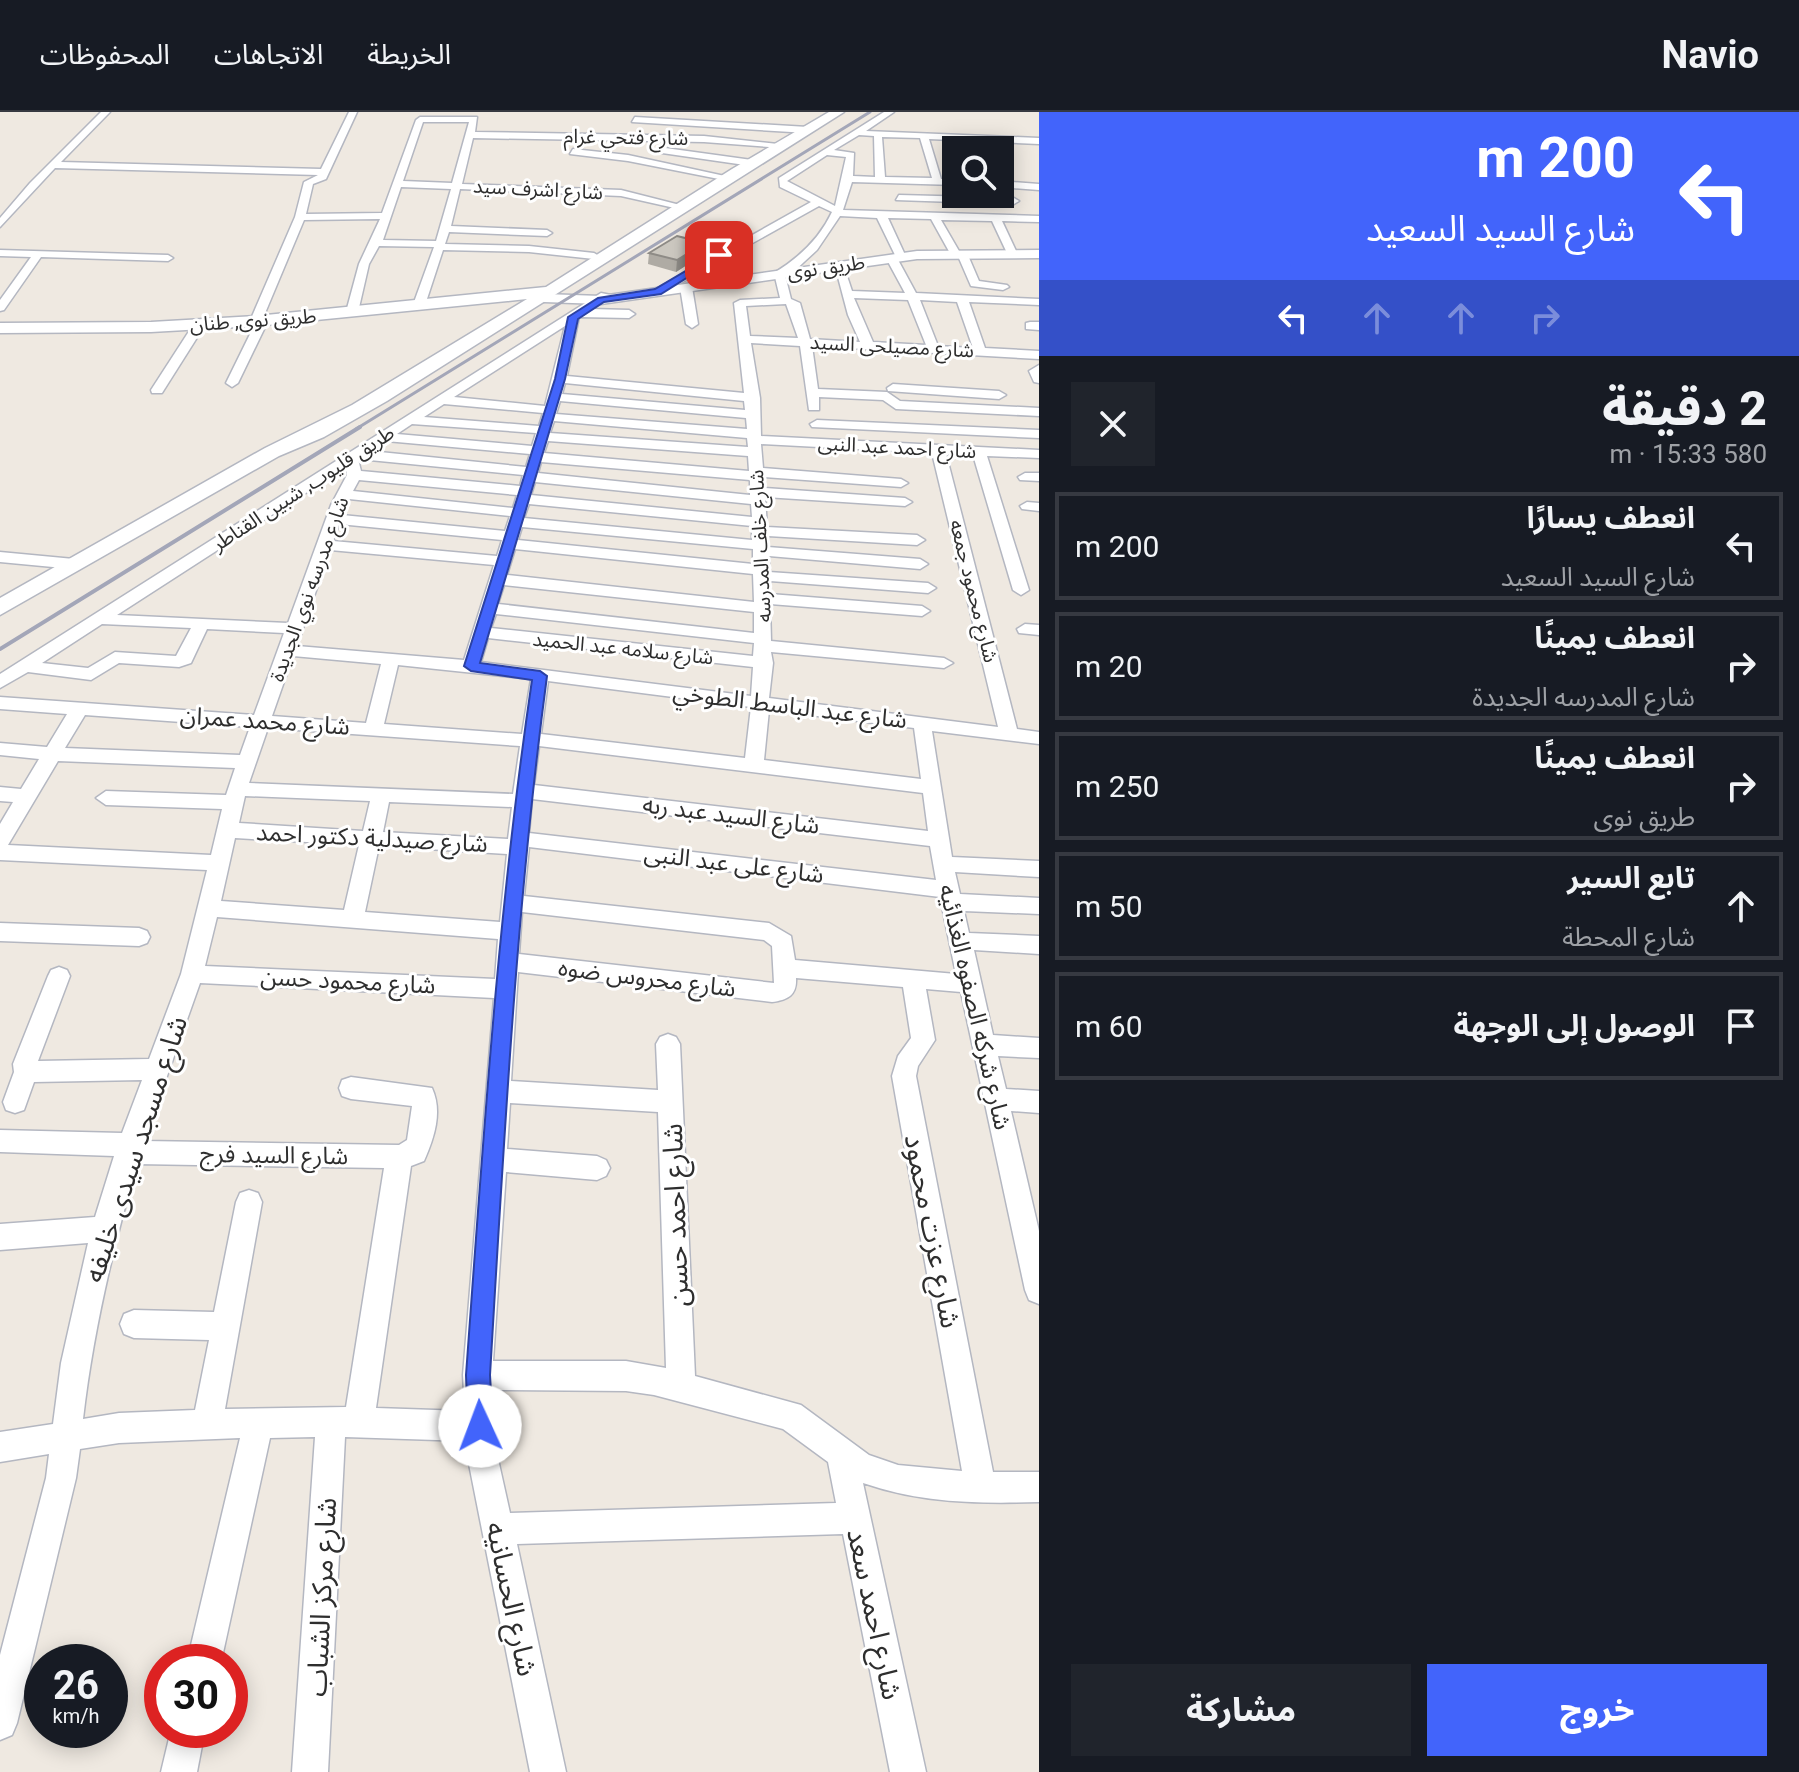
<!DOCTYPE html>
<html lang="ar">
<head>
<meta charset="utf-8">
<style>
	body { margin:0; font-family:Roboto,"Noto Sans Arabic",sans-serif; background:#20242c; color:#f1f3f6; direction:rtl; height:100vh; display:flex; flex-direction:column; font-size:30px; white-space:nowrap }
	* { box-sizing:border-box; margin:0 }
	p { font-size:26px; color:#9ea1a6 }
	.icon { flex:none; width:44px; height:44px; fill:none; stroke:currentColor; stroke-width:2; stroke-linecap:round; stroke-linejoin:round }
	.map { position:relative; flex:1; overflow:hidden; direction:ltr }
	.panel { display:flex; flex-direction:column; background:#171b24; width:760px }
	.panel>* { flex:none }
	.banner { background:#4264fb; color:#fff; overflow:hidden }
	.controls { position:absolute; left:942px; top:24px; display:grid; gap:16px }
	.controls a { display:grid; place-items:center; width:72px; height:72px; border-radius:0px; background:#171b24; box-shadow:0 4px 20px #0003; font-size:40px }
	.speed { position:absolute; left:24px; top:1532px; display:flex; gap:16px; font-size:40px; font-weight:700; text-align:center }
	.speed>* { display:grid; place-content:center; width:104px; height:104px; border-radius:50%; background:#171b24; box-shadow:0 4px 20px #0003; line-height:1 }
	.speed small { font-size:20px; font-weight:400 }
	.speed .limit { border:12px solid #d22; background:#fff; color:#111 }
	.pin { position:absolute; display:grid; place-items:center; width:68px; height:68px; color:#fff; margin:-34px; border-radius:16px; box-shadow:0 4px 12px #0006 }
	.me { position:absolute; width:88px; margin:-44px; rotate:358deg; stroke-linejoin:round; filter:drop-shadow(0 0 6px #0008) }
	.turn { display:flex; align-items:center; gap:28px; height:168px; padding:0 32px; font-size:36px }
	.turn .icon { width:104px; height:104px; stroke-width:2.5 }
	.turn b { display:block; font-size:56px; line-height:68px }
	.lanes { display:flex; align-items:center; height:76px; padding:0 32px; background:#0003; justify-content:center; gap:40px; direction:ltr }
	.lanes .off { opacity:.35 }
	.round { display:grid; place-items:center; flex:none; width:84px; height:84px; border-radius:0px; background:#20242c }
	.head { display:flex; align-items:center; justify-content:space-between; height:136px; padding:0 32px }
	h1 { font-size:48px; font-weight:800; line-height:60px }
	.button { display:flex; gap:16px; margin-top:auto; padding:16px 32px }
	.button a { flex:1; height:92px; border-radius:0px; background:#4264fb; color:#fff; font-size:32px; font-weight:800; line-height:92px; text-align:center }
	.button a+a { background:#20242c; color:#f1f3f6 }
	ul { padding:0; list-style:none }
	li { display:flex; align-items:center; gap:24px; height:108px; margin:0 16px 12px; padding:0 16px; border:4px solid #363941; border-radius:0px }
	li div { flex:1 }
	li b { display:block; font-size:30px }
	li em { font-style:normal }
	header { display:flex; align-items:center; gap:48px; box-sizing:border-box; height:112px; padding:0 40px; background:#171b24; border-bottom:2px solid #363941 }
	header strong { font-size:38px }
	nav { display:flex; gap:44px; margin-inline-start:auto; font-size:28px }
	main { display:flex; flex:1; min-height:0 }
	.map>svg:first-child { display:block }
	.lines { fill:none; stroke-linecap:round; stroke-linejoin:round }
	.minor-casing { stroke:#b4b7c1; stroke-width:3 }
	.tertiary-casing { stroke:#b4b7c1; stroke-width:3 }
	.secondary-casing { stroke:#b4b7c1; stroke-width:3 }
	.minor { fill:#fff; fill-rule:evenodd }
	.tertiary { fill:#fff; fill-rule:evenodd }
	.secondary { fill:#fff; fill-rule:evenodd }
	.rail-far1 { stroke:#a3a6b8; stroke-width:3 }
	.rail { stroke:#a3a6b8; stroke-width:4 }
	.wall { fill:#afaba4 }
	.shaded-wall { fill:#8e8b86 }
	.building { fill:#cbc7bf; stroke:#8e8b86; stroke-width:2 }
	.route { fill:#4264fb; stroke:#2b41a3; stroke-width:2 }
	.labels { text-anchor:middle; stroke-width:6; stroke-linejoin:round; paint-order:stroke }
	.far-street-label { font-size:20px; fill:#2e2e2e; stroke:#fff }
	.street-label { font-size:24px; fill:#2e2e2e; stroke:#fff }
	.near-street-label { font-size:28px; fill:#2e2e2e; stroke:#fff }
</style>
</head>
<body>
<header>
<strong>Navio</strong>
<nav><a>الخريطة</a><a>الاتجاهات</a><a>المحفوظات</a></nav>
</header>
<main>
<section class="panel">
<div class="banner">
<div class="turn"><svg class="icon" aria-label="left" viewBox="0 0 24 24"><path d="M17 20v-9H6M10 6l-5 5 5 5"/></svg><div><b>200 m</b>شارع السيد السعيد</div></div>
<div class="lanes"><svg class="icon" aria-label="left" viewBox="0 0 24 24"><path d="M17 20v-9H6M10 6l-5 5 5 5"/></svg><svg class="icon off" aria-label="ahead" viewBox="0 0 24 24"><path d="M12 20V5M6 11l6-6 6 6"/></svg><svg class="icon off" aria-label="ahead" viewBox="0 0 24 24"><path d="M12 20V5M6 11l6-6 6 6"/></svg><svg class="icon off" aria-label="right" viewBox="0 0 24 24"><path d="M7 20v-9h11M14 6l5 5-5 5"/></svg></div>
</div>
<div class="head"><div><h1>2 دقيقة</h1><p>580 m · 15:33</p></div><a class="round"><svg class="icon" aria-label="close" viewBox="0 0 24 24"><path d="M6 6l12 12M18 6L6 18"/></svg></a></div>
<ul>
<li><svg class="icon" aria-label="left" viewBox="0 0 24 24"><path d="M17 20v-9H6M10 6l-5 5 5 5"/></svg><div><b>انعطف يسارًا</b><p>شارع السيد السعيد</p></div><em>200 m</em></li>
<li><svg class="icon" aria-label="right" viewBox="0 0 24 24"><path d="M7 20v-9h11M14 6l5 5-5 5"/></svg><div><b>انعطف يمينًا</b><p>شارع المدرسه الجديدة</p></div><em>20 m</em></li>
<li><svg class="icon" aria-label="right" viewBox="0 0 24 24"><path d="M7 20v-9h11M14 6l5 5-5 5"/></svg><div><b>انعطف يمينًا</b><p>طريق نوى</p></div><em>250 m</em></li>
<li><svg class="icon" aria-label="ahead" viewBox="0 0 24 24"><path d="M12 20V5M6 11l6-6 6 6"/></svg><div><b>تابع السير</b><p>شارع المحطة</p></div><em>50 m</em></li>
<li><svg class="icon" aria-label="arrive" viewBox="0 0 24 24"><path d="M6 21V4h12l-3 4 3 4H6"/></svg><div><b>الوصول إلى الوجهة</b></div><em>60 m</em></li>
</ul>
<div class="button"><a>خروج</a><a>مشاركة</a></div>
</section>
<div class="map">
<svg width="1039" height="1660" viewBox="0 0 1039 1660">
	<rect width="100%" height="100%" fill="#efe9e1"/>
	<g class="lines">
		<g class="minor-casing">
			<g id="minor">
				<path d="M101,0H110L61,50L321,57L349,0H357L326,67L313,72L306,102L382,101L416,8L420,5H477L475,20L704,24L787,33L783,36L704,30L473,26L462,72L621,78L684,94L679,97L621,84L460,77L451,114L547,118L552,121L547,124L449,120L445,132L529,134L594,141L599,144L594,147L529,140L443,138L425,193L419,196L413,193L434,135L379,134L369,152L358,200L352,203L346,200L359,152L380,107L304,108L263,206L268,209L238,271L232,275L226,271L255,212L250,209L295,105L304,70L318,63L55,56L0,115V106L30,71ZM423,10H469L452,71L403,69ZM401,75L451,77L436,129L383,128Z"/>
				<path d="M884,0H894L866,19L1039,26V32L929,27L941,67H956V73L852,70L843,98L1039,104V110L1002,109L1017,141L1012,144L1007,141L992,109L941,108L959,139L967,141L979,169L1007,173L1009,175L1003,178L971,174L958,144L951,143L931,107L888,106L906,145L901,148L897,146L916,181L1039,187V193L969,190L985,236L1039,239V247L812,234L818,277L887,280L900,289L1039,296V304L896,297L883,288L819,285V298H809L800,234L751,231L760,286L761,324L1039,338V346L987,344L1029,478L1021,483L1013,478L973,343L946,342L1017,617L1039,620V632L932,619L952,745L1039,749V765L955,760L960,782L1039,786V802L964,799L969,821L1039,824V842L974,838L993,923L1039,926V946L998,944L1006,977L1039,979V1001L1011,999L1039,1119V1192L1029,1188L1025,1178L961,880L926,877L935,928L918,954L916,964L993,1360H1039V1390C979,1392 920,1391 863,1371L926,1660H890L843,1422L517,1432L566,1660H530L468,1347L467,1329L345,1325L328,1660H292L315,1325L270,1326L221,1550H187L240,1326L119,1331L80,1337L76,1366L17,1611L12,1623L0,1628V1543L46,1366L49,1342L0,1350V1320L53,1312L61,1251L88,1131L0,1138V1112L95,1105L114,1044L0,1040V1018L122,1021L142,968L34,970L24,998L15,1001L6,998L3,990L14,960L13,952L48,864L51,858L59,855L67,858L70,864L38,949L149,947L181,862L207,758L0,748V712L13,690L0,689V675L21,677L39,647L0,643V631L47,635L67,602L0,597V585L254,603L284,521L207,517L191,551L179,555L119,551L91,568L28,560L0,576V562L601,181L611,183L591,197L629,198L635,202L629,206L579,205L567,264L744,281L734,191L740,188L780,186L774,161C797,147 819,128 832,100L819,94L661,182L651,180L811,90L780,75L779,66ZM859,23L874,24L875,65L853,64L854,41L834,38ZM882,25L920,26L932,66L885,65ZM827,43L846,45L835,94L787,69ZM840,104L877,106L896,145L891,143L886,146L905,181L852,179L843,152L834,150L848,203L860,230L810,227L800,191L791,187L785,163L791,162L817,138ZM854,186L908,188L926,233L873,230ZM920,188L957,190L973,236L938,234ZM786,192L798,226L750,224L746,194ZM565,214L545,294L454,285ZM565,271L744,289L745,298L562,282ZM560,289L746,306L747,317L556,302ZM444,292L543,301L539,314L424,305ZM554,309L747,326L748,335L550,321ZM412,312L536,321L532,334L397,322ZM386,329L530,342L526,355L370,339ZM548,329L748,344L749,359L544,341ZM761,332L932,341L998,615L769,586L773,551L771,540L944,556L953,551L944,546L771,529L770,492L922,504L930,499L922,494L770,482V469L928,481L936,476L928,471L769,460V444L920,457L928,452L920,447L768,435V424L917,433L925,428L917,423L767,415L765,385L905,394L912,390L905,386L765,376L764,365L901,375L908,371L901,367L763,356ZM358,347H359L523,363L520,374L361,359ZM541,350L750,368V383L538,361ZM346,355L347,363L331,393L288,511L117,503ZM359,368L517,383L513,396L353,379ZM535,370L751,392L752,405L531,383ZM349,387L510,404L505,419L342,403ZM529,392L752,414V428L524,406ZM339,412L502,428L497,444L333,429ZM522,415L753,437V452L518,428ZM515,437L753,462L754,490L507,463ZM330,438L494,453L464,548L297,534ZM504,473L754,500V521L498,492ZM496,502L754,531L753,544L491,516ZM102,512L191,516L176,544L115,540L88,556L42,551ZM488,526L753,555L751,584L481,550ZM293,544L381,552L366,611L272,604ZM398,553L531,567L522,622L384,612ZM548,569L751,595L745,646L541,622ZM769,598L914,616L921,667L764,648ZM85,603L250,615L240,643L65,636ZM268,616L520,634L513,682L249,671ZM539,634L923,681L928,719L534,673ZM58,649L235,656L226,683L106,679L96,686L106,693L222,697L211,743L8,733ZM245,684L370,689L363,719L239,711ZM532,687L930,734L936,768L529,721ZM389,690L512,695L508,727L383,720ZM235,726L359,733L344,798L221,789ZM379,734L507,742L500,810L365,800ZM529,735L940,785L956,862L795,848L791,824L769,811L524,784ZM522,800L764,828L772,834L774,871L519,842ZM217,805L498,827L495,867L205,854ZM518,860L772,890C788,888 797,883 796,866L903,875L911,926L898,944L892,964L962,1359L898,1353L869,1343L801,1293L695,1264L680,932L676,925L668,922L660,925L656,932L658,978L511,969ZM200,871L494,886L463,1263L465,1299L376,1296L411,1054L424,1049C434,1026 443,1000 432,976L351,965L342,968L339,976L342,984L351,987L412,994L407,1028L399,1033L144,1029ZM510,991L658,1000L666,1256L626,1249H493L506,1060L597,1068L606,1064L610,1056L606,1048L597,1044L507,1037ZM137,1052L384,1056L346,1295L225,1297L262,1090L258,1081L249,1078L240,1081L236,1090L214,1200L134,1198L124,1202L120,1212L124,1222L134,1226L209,1228L195,1298L119,1301L83,1307C93,1220 113,1135 137,1052ZM494,1278L626,1279L654,1283L783,1317L828,1350L836,1391L510,1401L498,1347Z"/>
				<polygon points="635,5 808,15 812,18 808,21 632,10"/>
				<polygon points="658,35 752,48 757,51 752,54 655,40"/>
				<polygon points="573,37 628,43 734,66 729,69 628,49 570,42"/>
				<polygon points="1000,69 1039,72 1039,78 1000,75"/>
				<polygon points="899,83 1014,86 1019,89 1014,92 896,88"/>
				<polygon points="0,138 168,143 173,146 168,149 41,145 4,198 0,199 0,188 31,145 0,144"/>
				<polygon points="686,172 692,175 698,212 692,216 686,212 680,175"/>
				<polygon points="195,210 205,213 162,281 152,281 151,278"/>
				<polygon points="1030,210 1039,210 1039,218 1026,217 1026,211"/>
				<polygon points="1039,253 1039,271 1034,270 1029,259"/>
				<polygon points="893,272 999,279 1006,283 999,287 888,279 887,276"/>
				<polygon points="817,308 1039,318 1039,326 812,315 810,312"/>
				<polygon points="1025,361 1039,361 1039,369 1020,368 1018,365"/>
				<polygon points="1027,390 1039,391 1039,399 1022,397 1020,394"/>
				<polygon points="0,440 74,447 82,452 74,457 0,450"/>
				<polygon points="1025,512 1039,513 1039,523 1019,521 1017,517"/>
				<polygon points="0,811 139,816 147,819 150,825 147,831 139,834 0,829"/>
				<polygon points="171,1618 205,1618 197,1660 161,1660"/>
			</g>
		</g>
		<g class="tertiary-casing">
			<polygon id="tertiary" points="1039,138 1039,146 917,147 601,192 544,190 537,186 544,182 601,184 917,139"/>
		</g>
		<g class="secondary-casing">
			<polygon id="secondary" points="829,0 844,0 387,289 324,325 279,344 0,503 0,486 265,336 352,293 527,187 256,214 151,220 0,221 0,211 151,210 256,204 546,175 732,57"/>
		</g>
		<use href="#minor" class="minor"/>
		<use href="#tertiary" class="tertiary"/>
		<use href="#secondary" class="secondary"/>
		<polyline class="rail-far1" points="356,317 870,0"/>
		<polyline class="rail" points="0,537 360,315"/>
	</g>
	<polygon class="wall" points="649,141 704,142 676,160 648,152"/>
	<polygon class="shaded-wall" points="705,131 704,142 676,160 677,148"/>
	<polygon class="building" points="677,124 705,131 677,148 649,141"/>
	<path class="route" d="M716,141L723,143L661,182L604,190L578,207L565,267L480,551L540,559L547,564C516,796 504,1029 490,1263L493,1314L489,1322L480,1326L471,1322L468,1314L466,1263C483,1031 498,798 532,568L471,559L464,554L555,267L568,205L598,186L655,177Z"/>
	<g class="labels">
		<g class="far-street-label">
			<text transform="translate(626 25) rotate(1)" y="7">شارع فتحي غرام</text>
			<text transform="translate(538 77) rotate(3)" y="7">شارع اشرف سيد</text>
			<text transform="translate(826 155) rotate(-8)" y="7">طريق نوى</text>
			<text transform="translate(253 208) rotate(-4)" y="7">طريق نوى, طنان</text>
			<text transform="translate(892 234) rotate(3)" y="7">شارع مصيلحى السيد</text>
			<text transform="translate(897 335) rotate(3)" y="7">شارع احمد عبد النبى</text>
			<text transform="translate(303 376) rotate(-33)" y="7">طريق قليوب, شبين القناطر</text>
			<text transform="translate(760 434) rotate(-93)" y="7">شارع خلف المدرسه</text>
			<text transform="translate(309 477) rotate(-70)" y="7">شارع مدرسه نوي الجديدة</text>
			<text transform="translate(974 479) rotate(76)" y="7">شارع محمود جمعه</text>
			<text transform="translate(623 536) rotate(6)" y="7">شارع سلامه عبد الحميد</text>
		</g>
		<g class="street-label">
			<text transform="translate(790 594) rotate(7)" y="8">شارع عبد الباسط الطوخي</text>
			<text transform="translate(265 609) rotate(4)" y="8">شارع محمد عمران</text>
			<text transform="translate(731 703) rotate(7)" y="8">شارع السيد عبد ربه</text>
			<text transform="translate(372 726) rotate(3)" y="8">شارع صيدلية دكتور احمد</text>
			<text transform="translate(734 752) rotate(7)" y="8">شارع على عبد النبى</text>
			<text transform="translate(647 866) rotate(7)" y="8">شارع محروس ضوه</text>
			<text transform="translate(348 869) rotate(3)" y="8">شارع محمود حسن</text>
			<text transform="translate(975 895) rotate(77)" y="8">شارع شركه الصفوه الغذائيه</text>
			<text transform="translate(274 1043) rotate(1)" y="8">شارع السيد فرج</text>
		</g>
		<g class="near-street-label">
			<text transform="translate(135 1037) rotate(-72)" y="10">شارع مسجد سيدى خليفه</text>
			<text transform="translate(675 1103) rotate(-92)" y="10">شارع احمد حسن</text>
			<text transform="translate(933 1119) rotate(79)" y="10">شارع عزت محمود</text>
			<text transform="translate(321 1485) rotate(-87)" y="10">شارع مركز الشباب</text>
			<text transform="translate(512 1487) rotate(78)" y="10">شارع الحسانيه</text>
			<text transform="translate(875 1502) rotate(78)" y="10">شارع احمد سعد</text>
		</g>
	</g>
</svg>
<div class="controls">
<a><svg class="icon" aria-label="search" viewBox="0 0 24 24"><circle cx="10" cy="10" r="6"/><path d="M15 15l6 6"/></svg></a>
</div>
<div class="speed"><div>26<small>km/h</small></div><div class="limit">30</div></div>
<div class="pin" style="left:719px;top:143px;background:#d93025"><svg class="icon" aria-label="arrive" viewBox="0 0 24 24"><path d="M6 21V4h12l-3 4 3 4H6"/></svg></div>
<svg class="me" style="left:480px;top:1314px" viewBox="-20 -20 40 40"><circle r="19" fill="#fff"/><path d="M0-13L10 11 0 6-10 11z" fill="#4264fb"/></svg>
</div>
</main>
</body>
</html>
